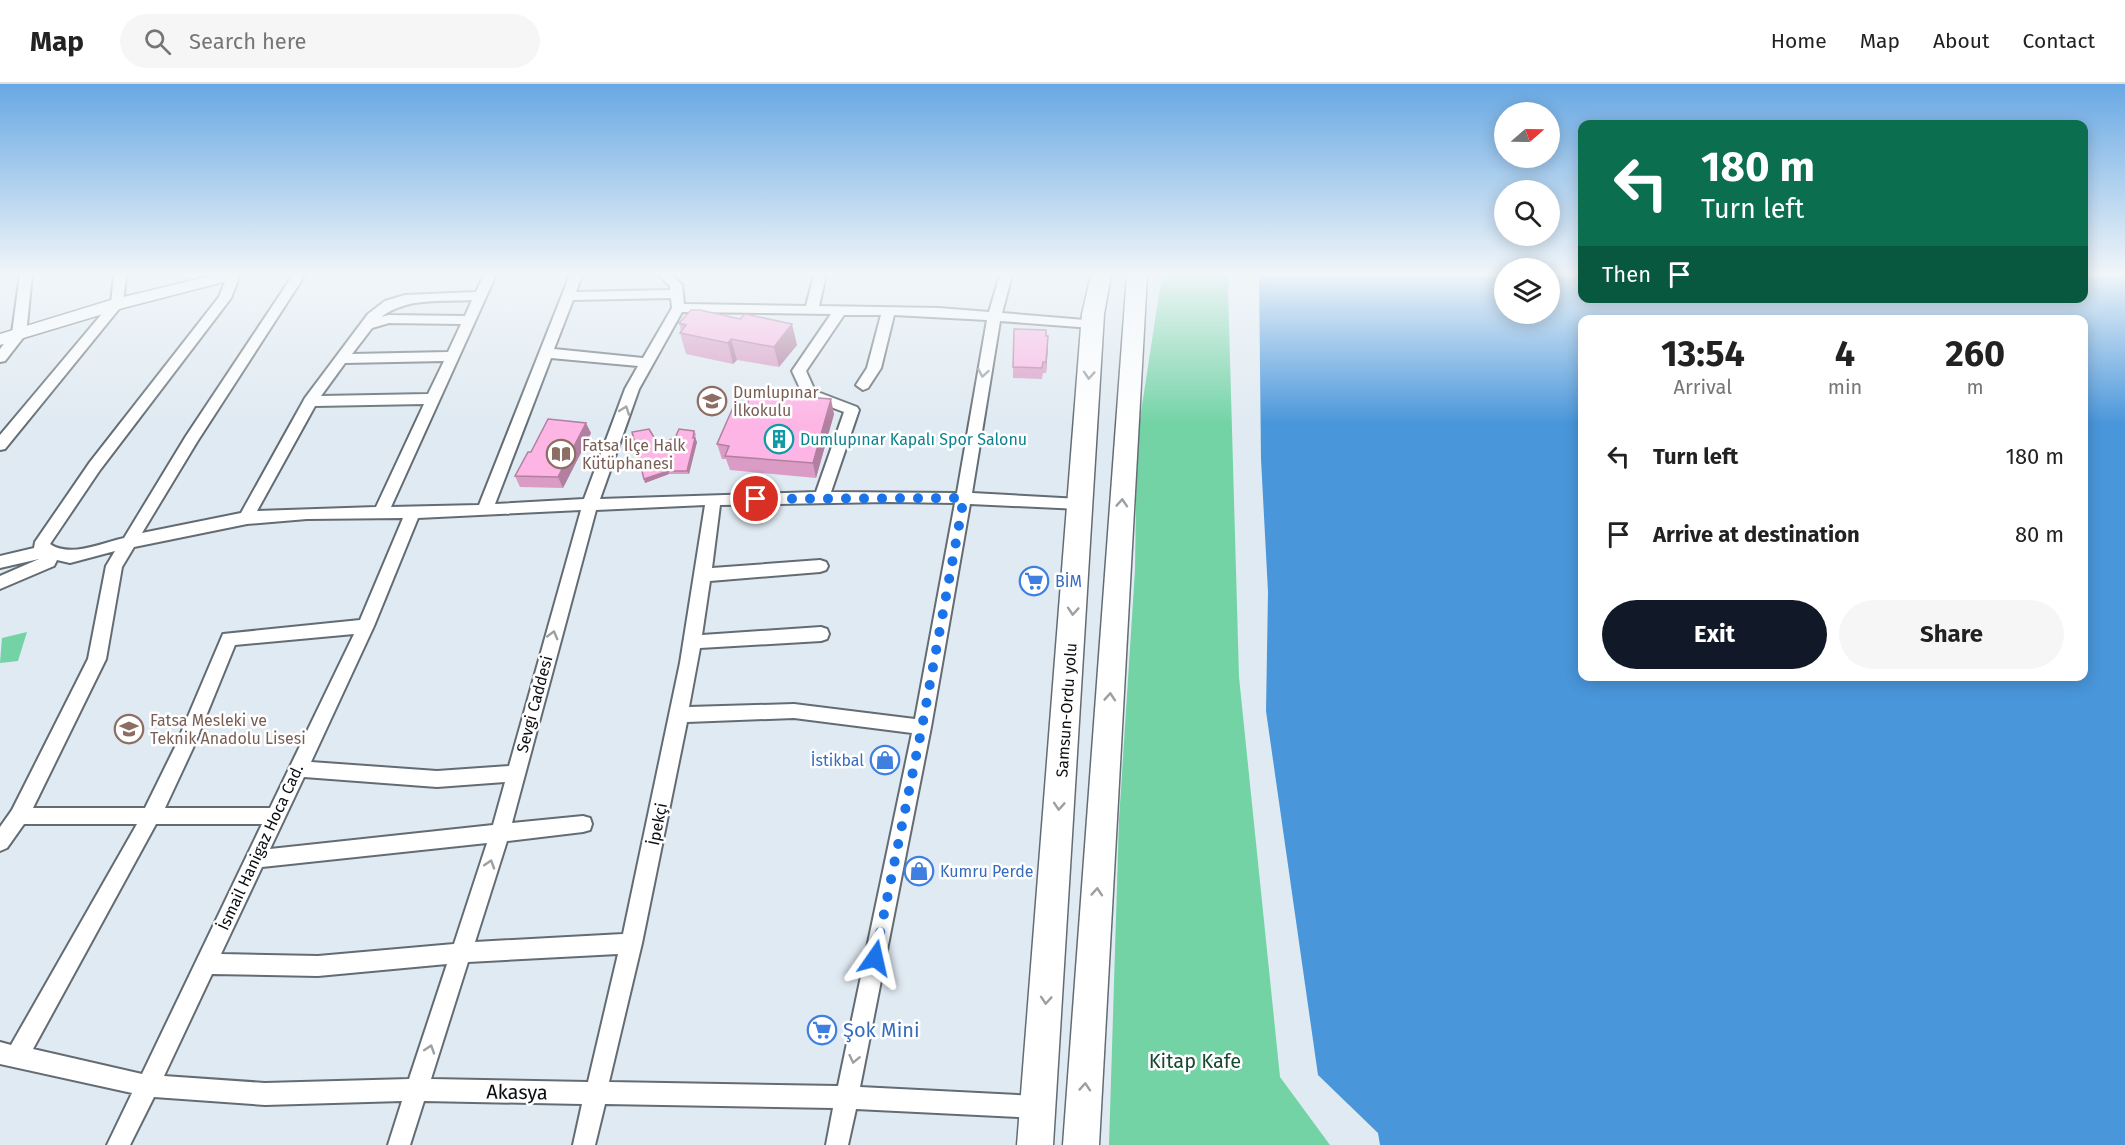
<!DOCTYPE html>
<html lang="en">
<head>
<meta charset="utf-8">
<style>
	body { margin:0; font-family:"Fira Sans",sans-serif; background:#f6f6f6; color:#222; height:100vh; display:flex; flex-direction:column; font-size:22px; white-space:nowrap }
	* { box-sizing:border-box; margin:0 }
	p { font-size:20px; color:#767676 }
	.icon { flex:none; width:33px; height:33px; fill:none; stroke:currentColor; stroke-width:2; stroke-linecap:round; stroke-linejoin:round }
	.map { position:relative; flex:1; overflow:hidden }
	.side { position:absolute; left:1578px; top:231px; width:510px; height:366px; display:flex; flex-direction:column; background:#fff; border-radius:12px; box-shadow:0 3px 15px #0003 }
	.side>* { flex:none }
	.banner { position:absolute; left:1578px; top:36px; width:510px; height:183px; border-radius:12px; box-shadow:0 3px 15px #0003; background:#0b6e4f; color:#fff; overflow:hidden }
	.needle { width:39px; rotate:70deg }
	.tools { position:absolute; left:1494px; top:18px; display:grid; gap:12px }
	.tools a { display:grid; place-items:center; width:66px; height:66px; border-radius:50%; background:#fff; box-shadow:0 3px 15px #0003; font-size:30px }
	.pin { position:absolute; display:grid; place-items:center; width:51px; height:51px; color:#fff; margin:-26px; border:3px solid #fff; border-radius:50%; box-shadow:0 2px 6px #0007 }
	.me { position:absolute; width:66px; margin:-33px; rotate:11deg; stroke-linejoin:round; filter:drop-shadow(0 0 4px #0008) }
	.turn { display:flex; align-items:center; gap:21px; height:126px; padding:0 24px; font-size:27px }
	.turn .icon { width:78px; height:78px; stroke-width:2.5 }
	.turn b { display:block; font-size:42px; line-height:51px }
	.then { display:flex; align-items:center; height:57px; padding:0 24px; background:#0003; gap:12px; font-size:22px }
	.eta { display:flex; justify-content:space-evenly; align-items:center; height:102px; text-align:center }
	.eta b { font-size:36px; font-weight:700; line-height:42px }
	.primary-button { display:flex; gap:12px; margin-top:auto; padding:12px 24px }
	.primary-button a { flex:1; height:69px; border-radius:36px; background:#111827; color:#fff; font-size:24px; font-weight:700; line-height:69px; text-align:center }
	.primary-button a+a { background:#f6f6f6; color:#222 }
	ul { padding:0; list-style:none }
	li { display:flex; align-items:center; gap:18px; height:78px; padding:0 24px }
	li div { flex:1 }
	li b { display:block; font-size:22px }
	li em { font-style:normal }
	header { display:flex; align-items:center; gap:36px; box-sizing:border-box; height:84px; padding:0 30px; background:#fff; border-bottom:2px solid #e0e0e0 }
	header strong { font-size:28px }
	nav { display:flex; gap:33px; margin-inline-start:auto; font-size:21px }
	.search { width:420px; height:54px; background:#f6f6f6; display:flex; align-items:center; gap:15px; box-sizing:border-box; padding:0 21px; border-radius:33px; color:#767676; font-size:22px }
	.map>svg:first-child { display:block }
	.green { fill:#73d3a5 }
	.water { fill:#4996db; fill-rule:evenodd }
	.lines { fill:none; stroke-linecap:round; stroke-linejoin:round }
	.minor-casing { stroke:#636c73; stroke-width:4 }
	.tertiary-casing { stroke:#636c73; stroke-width:3 }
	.trunk-casing { stroke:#636c73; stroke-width:3 }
	.minor { fill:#fff; fill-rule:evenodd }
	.tertiary { fill:#fff; fill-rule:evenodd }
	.trunk { fill:#fff; fill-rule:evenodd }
	.wall { fill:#da9cc5 }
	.shaded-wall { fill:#b17fa0 }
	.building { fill:#fdb5e5; stroke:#b17fa0; stroke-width:1.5 }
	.oneway { stroke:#9e9fa0 }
	.route { stroke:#1a73e8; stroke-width:10; stroke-dasharray:0 18 }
	.labels { text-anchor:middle; stroke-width:5; stroke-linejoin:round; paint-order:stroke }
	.education-label { font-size:16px; fill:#785e54; stroke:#fff; text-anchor:start }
	.culture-label { font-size:16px; fill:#0d838f; stroke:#fff; text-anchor:start }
	.shop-label { font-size:16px; fill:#366cbe; stroke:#fff; text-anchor:start }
	.street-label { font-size:16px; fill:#0c0f12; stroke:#fff }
	.near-shop-label { font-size:20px; fill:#366cbe; stroke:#fff; text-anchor:start }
	.near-park-label { font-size:20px; fill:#184732; stroke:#fff }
	.near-street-label { font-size:20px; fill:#0c0f12; stroke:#fff }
</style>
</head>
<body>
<header>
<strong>Map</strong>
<div class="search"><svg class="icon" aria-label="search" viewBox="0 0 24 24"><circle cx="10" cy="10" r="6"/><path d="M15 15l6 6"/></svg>Search here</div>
<nav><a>Home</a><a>Map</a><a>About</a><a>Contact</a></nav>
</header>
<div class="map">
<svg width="2125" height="1061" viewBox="0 0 2125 1061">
	<rect width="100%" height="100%" fill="#e0eaf2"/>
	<g class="green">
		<polygon points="1162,191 1230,191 1228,204 1239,593 1280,993 1330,1061 1109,1061 1119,736 1135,486 1137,354"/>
		<polygon points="27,548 18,577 0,579 2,554"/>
	</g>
	<path class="water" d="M1259,191H1504V230H1550V191H1582V214H2084V191H2125V1061H1380L1378,1049L1318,991L1266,627L1268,508L1261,375ZM1582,236H2084V592H1582Z"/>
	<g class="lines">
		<g class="minor-casing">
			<g id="minor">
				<polygon points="20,191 32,191 26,250 5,277 0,278 0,265 12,249"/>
				<polygon points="114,191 126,191 123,220 5,365 0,366 0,351 111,219"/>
				<path d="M228,191H240L231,214L100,386L50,460C70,474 102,459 124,454L186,352L293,191H305L197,358L142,449L241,429L305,314L368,230L385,217L405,211L476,208L484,191H496L391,423L479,421L570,191H582L576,208L670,206V202L659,191H672L682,201L684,220L806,222L814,191H826L819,222L939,224L989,228L1000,191H1012L1002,229L1097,237L1099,240L1097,243L1092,244L1000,237L972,409L1080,415L1085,416L1088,420L1085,424L1080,425L970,420L931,643L860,1003L1038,1012L1046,1015L1049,1023L1046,1031L1038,1034L856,1025L848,1061H826L833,1024L605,1020L595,1061H573L582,1020L424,1017L410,1061H388L402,1017L265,1021L154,1013L130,1061H107L132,1009L0,980V958L11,961L137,740H24L7,764L0,767V743L12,726L88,575L106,482L115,467L70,479L57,476L54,482L0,505V492L39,475L0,484V472L34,464L35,458L90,378L219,213ZM671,214L672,224L643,274L554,265L573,216ZM472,216L465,232L389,231L381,233C408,213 440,218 472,216ZM682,228L831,230L792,287L804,313L844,328L816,408L600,415L639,305ZM844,231H881L867,284L856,301L863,306L868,304L881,284L894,231L987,236L957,409L831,408L859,326L857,323L815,307L806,287ZM389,239L461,240L448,268L352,270L372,244ZM551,274L638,282L625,305L584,415L495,420ZM444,277L428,310L321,312L345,279ZM424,320L376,423L257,427L315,322ZM889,418L955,419L915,635L794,620L689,623L700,564L821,557L827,555L829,550L827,545L821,543L702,551L710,497L820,488L826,486L828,482L826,478L820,476L712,484L720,421ZM705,421L680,579L623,850L475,858L507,757L583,748L590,746L592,740L590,734L583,732L512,739L596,426ZM581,426L509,682L437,687L311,678L374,542L418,434ZM403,434L360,536L223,550L175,663L145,724H33L106,575L122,483L134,463L247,440L307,435ZM354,550L270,724H165L193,664L235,561ZM794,634L912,649L838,1002L609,998L642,859L687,638ZM304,693L437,703L505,698L493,741L270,765ZM156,740H262L142,990L33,965ZM487,759L454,860L318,872L221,870L262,783ZM618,870L588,998L431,995L468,878ZM447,880L409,995L265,999L164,992L212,890L318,892Z"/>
			</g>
		</g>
		<g class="tertiary-casing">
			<polygon id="tertiary" points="214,191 241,191 239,194 123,224 0,261 0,250 111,216"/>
		</g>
		<g class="trunk-casing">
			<g id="trunk">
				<polygon points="1091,191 1111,191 1104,230 1053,1061 1017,1061 1082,230"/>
				<polygon points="1127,191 1147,191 1099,1061 1063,1061"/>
			</g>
		</g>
		<use href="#minor" class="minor"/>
		<use href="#tertiary" class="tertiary"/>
		<use href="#trunk" class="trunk"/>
	</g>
	<g class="wall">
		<polygon points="679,239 797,261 779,283 737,276 733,280 686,270 680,249 681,247"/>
		<polygon points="1046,252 1048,263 1046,289 1043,289 1042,295 1013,294 1013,283"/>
		<polygon points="834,330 816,394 730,386 726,375 722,375 717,360"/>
		<polygon points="694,347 696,350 695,354 697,358 689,390 669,390 645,399 644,395 658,360"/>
		<polygon points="591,349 563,404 520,403 515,392 531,368"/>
	</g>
	<g class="shaded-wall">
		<polygon points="792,240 797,261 779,283 774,263"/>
		<polygon points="1048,252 1048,263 1046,289 1046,278"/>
		<polygon points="731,255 737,276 733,280 728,259"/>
		<polygon points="831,315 834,330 816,394 813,379"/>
		<polygon points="586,339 591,349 563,404 558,393"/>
		<polygon points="695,354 697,358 689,390 687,387"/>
		<polygon points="668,387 669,390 645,399 644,395"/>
	</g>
	<g class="building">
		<polygon points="691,226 700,226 740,235 745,230 792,240 774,263 731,255 728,259 680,249 686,241 679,239"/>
		<polygon points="1014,245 1046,246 1046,252 1048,252 1046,278 1043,278 1042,284 1013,283"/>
		<polygon points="752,309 831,315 813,379 725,372 729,362 717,360 735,319 747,320"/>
		<polygon points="548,335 586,339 558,393 515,392 528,368 531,368"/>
		<polygon points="649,345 658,360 675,354 679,345 694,347 693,354 695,354 687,387 668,387 644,395 632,348"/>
	</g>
	<defs><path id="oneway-chevron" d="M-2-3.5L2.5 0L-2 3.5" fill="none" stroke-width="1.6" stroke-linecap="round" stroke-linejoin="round" transform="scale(1.5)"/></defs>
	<g class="oneway">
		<use href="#oneway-chevron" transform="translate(983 289) rotate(100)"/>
		<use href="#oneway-chevron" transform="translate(1089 291) rotate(94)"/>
		<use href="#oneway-chevron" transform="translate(625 326) rotate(-70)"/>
		<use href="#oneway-chevron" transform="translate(1122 419) rotate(-86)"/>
		<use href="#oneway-chevron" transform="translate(1073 527) rotate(94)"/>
		<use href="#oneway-chevron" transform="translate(553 551) rotate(-75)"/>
		<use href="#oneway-chevron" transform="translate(1110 613) rotate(-86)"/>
		<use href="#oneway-chevron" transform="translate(1059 722) rotate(94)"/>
		<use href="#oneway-chevron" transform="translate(490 780) rotate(-72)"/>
		<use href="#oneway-chevron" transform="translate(1097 808) rotate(-86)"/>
		<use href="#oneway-chevron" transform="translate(1046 916) rotate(94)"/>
		<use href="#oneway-chevron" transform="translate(430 965) rotate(-72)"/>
		<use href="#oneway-chevron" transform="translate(854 975) rotate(102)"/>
		<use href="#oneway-chevron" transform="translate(1085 1003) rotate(-86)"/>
	</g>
	<linearGradient id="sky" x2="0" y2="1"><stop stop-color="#68a8e3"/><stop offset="0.56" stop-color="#f1f6f9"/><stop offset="1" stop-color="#f1f6f9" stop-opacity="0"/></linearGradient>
	<rect width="2125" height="340" fill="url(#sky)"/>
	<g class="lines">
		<polyline class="route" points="756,415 962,414 962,425 922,643 875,874"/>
	</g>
	<defs>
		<g id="school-ring" transform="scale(1.5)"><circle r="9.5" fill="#fff" stroke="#8d6e63" stroke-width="1.5"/><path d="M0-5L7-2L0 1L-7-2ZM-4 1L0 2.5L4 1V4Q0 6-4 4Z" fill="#8d6e63"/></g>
		<g id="building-ring" transform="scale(1.5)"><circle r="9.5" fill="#fff" stroke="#0f9aa8" stroke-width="1.5"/><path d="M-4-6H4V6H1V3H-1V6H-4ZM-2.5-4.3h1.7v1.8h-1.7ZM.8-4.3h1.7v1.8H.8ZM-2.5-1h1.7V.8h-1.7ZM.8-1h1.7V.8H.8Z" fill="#0f9aa8"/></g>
		<g id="library-ring" transform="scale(1.5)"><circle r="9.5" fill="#fff" stroke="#8d6e63" stroke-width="1.5"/><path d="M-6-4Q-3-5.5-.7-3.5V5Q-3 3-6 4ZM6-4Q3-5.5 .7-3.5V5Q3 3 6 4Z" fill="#8d6e63"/></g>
		<g id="supermarket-ring" transform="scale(1.5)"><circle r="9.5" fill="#fff" stroke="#3f7fe0" stroke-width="1.5"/><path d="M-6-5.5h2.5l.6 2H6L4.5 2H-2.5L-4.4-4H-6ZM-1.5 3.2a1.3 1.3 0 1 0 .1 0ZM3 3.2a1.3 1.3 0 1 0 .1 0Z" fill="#3f7fe0"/></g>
		<g id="shop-ring" transform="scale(1.5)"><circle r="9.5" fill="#fff" stroke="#3f7fe0" stroke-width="1.5"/><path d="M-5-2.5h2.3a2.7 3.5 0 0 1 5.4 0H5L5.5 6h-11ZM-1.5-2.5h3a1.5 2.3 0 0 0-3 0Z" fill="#3f7fe0"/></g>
	</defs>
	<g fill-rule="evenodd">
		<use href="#school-ring" x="712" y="317"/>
		<use href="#building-ring" x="779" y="355"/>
		<use href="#library-ring" x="561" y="370"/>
		<use href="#supermarket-ring" x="1034" y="497"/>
		<use href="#school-ring" x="129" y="645"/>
		<use href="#shop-ring" x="885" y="676"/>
		<use href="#shop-ring" x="919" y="787"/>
		<use href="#supermarket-ring" x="822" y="946"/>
	</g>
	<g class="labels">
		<g class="education-label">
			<text x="733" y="314">Dumlupınar<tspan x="733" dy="18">İlkokulu</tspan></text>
			<text x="582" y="367">Fatsa İlçe Halk<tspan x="582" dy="18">Kütüphanesi</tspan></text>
			<text x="150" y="642">Fatsa Mesleki ve<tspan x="150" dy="18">Teknik Anadolu Lisesi</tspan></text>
		</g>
		<g class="culture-label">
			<text x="800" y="361">Dumlupınar Kapalı Spor Salonu</text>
		</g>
		<g class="shop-label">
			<text x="1055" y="503">BİM</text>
			<text x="864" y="682" text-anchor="end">İstikbal</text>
			<text x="940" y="793">Kumru Perde</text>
		</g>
		<g class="street-label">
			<text transform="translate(534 620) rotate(-75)" y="6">Sevgi Caddesi</text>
			<text transform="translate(1066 626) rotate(-86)" y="6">Samsun-Ordu yolu</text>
			<text transform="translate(657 740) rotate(-79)" y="6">İpekçi</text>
			<text transform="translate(260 763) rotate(-65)" y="6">İsmail Hanigaz Hoca Cad.</text>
		</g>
		<g class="near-shop-label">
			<text x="843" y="953">Şok Mini</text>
		</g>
		<g class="near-park-label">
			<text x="1195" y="984">Kitap Kafe</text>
		</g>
		<g class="near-street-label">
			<text transform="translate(517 1008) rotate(1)" y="7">Akasya</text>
		</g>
	</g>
</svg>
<div class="tools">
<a><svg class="needle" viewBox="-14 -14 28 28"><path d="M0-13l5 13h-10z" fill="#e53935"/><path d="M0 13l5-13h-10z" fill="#767676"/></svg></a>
<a><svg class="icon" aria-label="search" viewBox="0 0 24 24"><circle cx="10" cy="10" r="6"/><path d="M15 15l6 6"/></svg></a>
<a><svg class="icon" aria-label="layers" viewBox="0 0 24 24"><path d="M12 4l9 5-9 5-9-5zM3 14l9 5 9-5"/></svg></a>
</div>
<div class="pin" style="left:756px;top:415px;background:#d93025"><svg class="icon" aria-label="arrive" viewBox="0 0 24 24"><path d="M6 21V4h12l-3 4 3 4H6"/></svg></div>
<svg class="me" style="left:875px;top:874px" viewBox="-20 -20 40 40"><path d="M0-17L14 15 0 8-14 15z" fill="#1a73e8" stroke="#fff" stroke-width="4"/></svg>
<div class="banner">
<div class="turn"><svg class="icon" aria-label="left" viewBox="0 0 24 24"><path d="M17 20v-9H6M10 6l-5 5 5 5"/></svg><div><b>180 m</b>Turn left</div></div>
<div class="then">Then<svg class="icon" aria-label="arrive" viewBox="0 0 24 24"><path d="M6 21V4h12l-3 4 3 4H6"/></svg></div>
</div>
<section class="side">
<div class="eta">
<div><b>13:54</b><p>Arrival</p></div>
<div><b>4</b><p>min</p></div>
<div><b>260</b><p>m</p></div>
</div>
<ul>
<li><svg class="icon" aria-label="left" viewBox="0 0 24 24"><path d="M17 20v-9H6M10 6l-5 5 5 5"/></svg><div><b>Turn left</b></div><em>180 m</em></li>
<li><svg class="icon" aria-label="arrive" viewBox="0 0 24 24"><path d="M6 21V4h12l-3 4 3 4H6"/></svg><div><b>Arrive at destination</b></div><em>80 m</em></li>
</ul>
<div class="primary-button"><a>Exit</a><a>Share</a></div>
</section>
</div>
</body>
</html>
